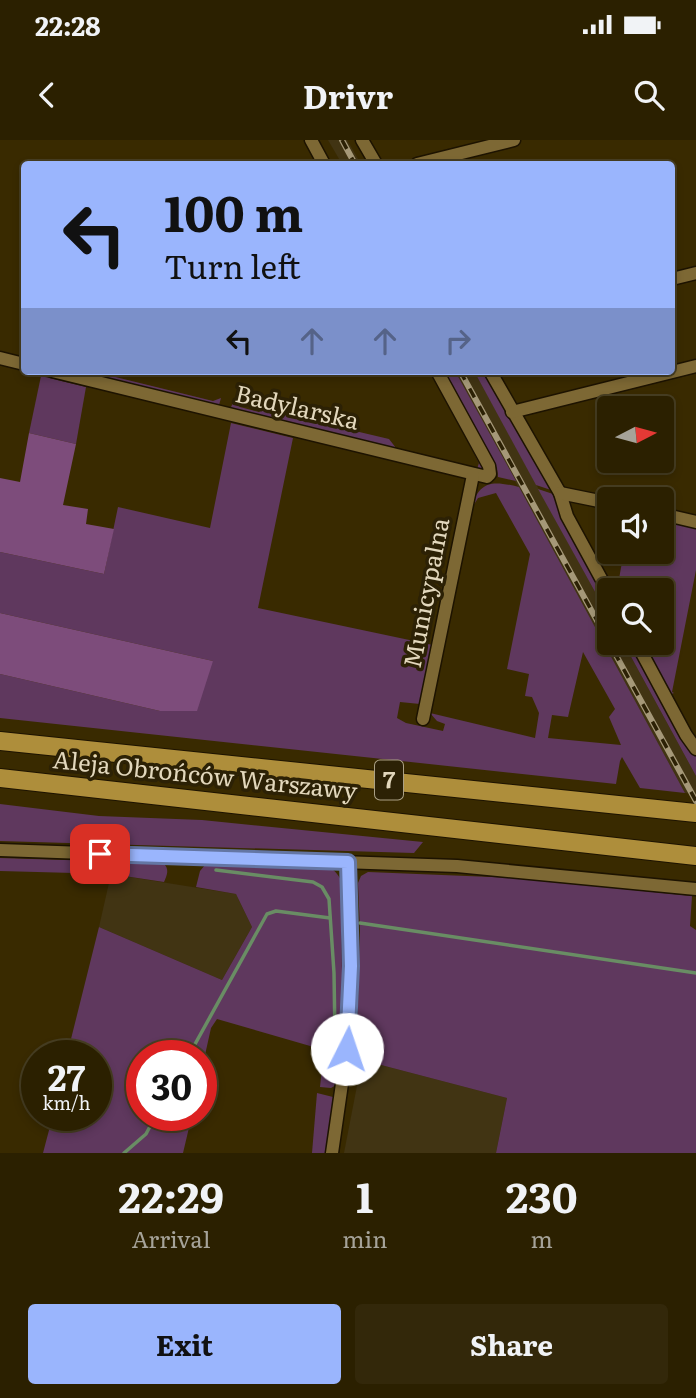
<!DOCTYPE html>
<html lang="en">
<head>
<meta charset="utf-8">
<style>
	body { margin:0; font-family:Literata,serif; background:#33280a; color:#f1f3f6; height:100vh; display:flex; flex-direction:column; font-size:26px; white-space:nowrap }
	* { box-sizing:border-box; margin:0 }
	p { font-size:23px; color:#a6a399 }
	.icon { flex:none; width:38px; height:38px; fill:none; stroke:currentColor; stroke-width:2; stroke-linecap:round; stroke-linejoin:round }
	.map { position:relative; height:1013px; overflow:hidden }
	.drawer { display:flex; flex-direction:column; background:#2b2000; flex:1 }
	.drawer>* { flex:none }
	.hud { position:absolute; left:21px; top:21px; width:654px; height:214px; border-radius:7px; box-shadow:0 4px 10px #0003,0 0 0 2px #473e22; background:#9ab5fd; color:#111; overflow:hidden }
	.needle { width:46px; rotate:84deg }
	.tools { position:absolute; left:597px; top:256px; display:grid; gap:14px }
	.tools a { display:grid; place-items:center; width:77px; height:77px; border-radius:7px; background:#2b2000; box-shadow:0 4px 10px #0003,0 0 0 2px #473e22; font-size:35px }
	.speed { position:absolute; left:21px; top:900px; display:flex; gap:14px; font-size:35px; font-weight:700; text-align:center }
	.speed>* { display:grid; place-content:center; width:91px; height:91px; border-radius:50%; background:#2b2000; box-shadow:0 4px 10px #0003,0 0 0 2px #473e22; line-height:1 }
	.speed small { font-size:18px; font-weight:400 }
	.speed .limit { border:10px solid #d22; background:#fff; color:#111 }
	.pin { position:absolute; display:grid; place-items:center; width:60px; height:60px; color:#fff; margin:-30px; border-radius:14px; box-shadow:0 4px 10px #0006 }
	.me { position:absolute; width:77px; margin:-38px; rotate:4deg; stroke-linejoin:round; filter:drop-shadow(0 0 5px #0008) }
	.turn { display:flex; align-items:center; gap:24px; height:147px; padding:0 28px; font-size:32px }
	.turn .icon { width:91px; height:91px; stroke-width:2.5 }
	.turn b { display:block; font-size:49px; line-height:60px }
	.lanes { display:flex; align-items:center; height:66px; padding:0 28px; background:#0003; justify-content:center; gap:35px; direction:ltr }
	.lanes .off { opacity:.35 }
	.eta { display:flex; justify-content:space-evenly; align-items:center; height:119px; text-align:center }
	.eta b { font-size:42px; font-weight:700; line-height:49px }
	.button { display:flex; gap:14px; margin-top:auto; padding:14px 28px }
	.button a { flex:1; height:80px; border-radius:7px; background:#9ab5fd; color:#111; font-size:28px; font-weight:700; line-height:80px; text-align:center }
	.button a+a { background:#33280a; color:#f1f3f6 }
	.status { display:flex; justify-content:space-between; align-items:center; height:49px; padding:0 35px; background:#2b2000; direction:ltr }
	.status svg { height:19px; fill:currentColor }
	header { display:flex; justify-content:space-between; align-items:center; height:91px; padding:0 28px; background:#2b2000; font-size:32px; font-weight:700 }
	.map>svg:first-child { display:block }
	.built { fill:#413413 }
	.green { fill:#5f385e; fill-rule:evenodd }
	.forest { fill:#7d4c7b }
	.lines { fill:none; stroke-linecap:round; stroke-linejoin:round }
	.stream { stroke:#698d64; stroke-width:3.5 }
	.minor-casing { stroke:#1d1300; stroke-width:15 }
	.primary-casing { stroke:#1d1300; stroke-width:20 }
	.minor { stroke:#7d6834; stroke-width:12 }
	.primary { stroke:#ae8e3b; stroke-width:18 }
	.rail-casing { stroke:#a59878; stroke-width:6 }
	.rail { stroke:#2c2105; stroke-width:3.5; stroke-dasharray:10; stroke-linecap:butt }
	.route-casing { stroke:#6476a4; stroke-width:18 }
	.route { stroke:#9ab5fd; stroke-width:12 }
	.labels { text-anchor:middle; stroke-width:7; stroke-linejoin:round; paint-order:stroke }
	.shield { fill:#2c2105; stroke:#aba085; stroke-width:2 }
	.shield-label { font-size:23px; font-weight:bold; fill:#e2d7bc }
	.street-label { font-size:24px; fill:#e2d7bc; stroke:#2c2105 }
</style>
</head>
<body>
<div class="status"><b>22:28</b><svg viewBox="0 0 49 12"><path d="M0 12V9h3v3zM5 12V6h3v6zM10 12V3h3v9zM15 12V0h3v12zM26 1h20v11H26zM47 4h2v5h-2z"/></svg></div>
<header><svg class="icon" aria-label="back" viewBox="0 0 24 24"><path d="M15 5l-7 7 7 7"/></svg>Drivr<svg class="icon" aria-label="search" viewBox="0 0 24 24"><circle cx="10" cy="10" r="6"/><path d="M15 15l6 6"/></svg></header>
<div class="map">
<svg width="696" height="1013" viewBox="0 0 696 1013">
	<rect width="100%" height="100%" fill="#392a00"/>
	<g class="built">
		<polygon points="328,0 347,0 361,24 342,24"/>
		<polygon points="455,231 474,231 609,477 609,502 623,502 696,636 696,654 685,653"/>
		<polygon points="111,734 236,754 252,787 222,840 99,787"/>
		<polygon points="362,920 507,958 496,1013 344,1013"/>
	</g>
	<g class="green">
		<polygon points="69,231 91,231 213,261 221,258 219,265"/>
		<polygon points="443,231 455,231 516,341 498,337 497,328"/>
		<polygon points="474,231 486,231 551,350 536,345"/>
		<polygon points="41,236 86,247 76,304 29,293"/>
		<polygon points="234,261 240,267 259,272 262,269 389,299 396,308 477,329 479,323 459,284 461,284 483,327 481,330 230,269"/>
		<path d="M231,283L293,298L258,468L433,505L420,564L400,562L397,578L406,583L443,591L445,584L437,581L430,573L535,598L539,573L532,557L525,556L529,534L507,529L530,414L496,353L478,358L470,371C479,341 490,340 519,347L685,653L640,648L622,617L620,621L616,644L0,578V534L160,571L213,521L0,473V412L104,434L118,367L210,388ZM583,512L615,569L609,577L621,605L548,598L552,575L568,577Z"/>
		<polygon points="538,349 553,354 560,375 609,462 609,477"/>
		<polygon points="662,380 696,388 696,430 672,552 674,553 671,554 641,502 662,502 662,450 617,450 624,411 662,411"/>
		<polygon points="623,502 630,502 686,605 696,615 696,636"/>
		<polygon points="0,664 99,676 202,680 423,702 414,713 0,701"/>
		<path d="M0,718L163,723C170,729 167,735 164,742L111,734L0,731Z"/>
		<path d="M205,725L327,726C336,731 339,735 343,745L342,901L339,904L325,903V910L340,915L336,945L331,948L320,947L324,910L217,879L211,888L201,933V915H142V975H192L183,1013H43L53,975H96V915H67L99,787L222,840L252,787L236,754L196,747L200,731Z"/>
		<polygon points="368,732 517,738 692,756 690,786 696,790 696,1013 496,1013 507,958 362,920 357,903 360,790 358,743 361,736"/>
		<polygon points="317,953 333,957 328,1013 312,1013"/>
	</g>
	<g class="forest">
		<polygon points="29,293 76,304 63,365 88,369 86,384 114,389 104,434 0,412 0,338 20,342"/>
		<polygon points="0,473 213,521 197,571 160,571 0,534"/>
	</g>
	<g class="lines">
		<g class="stream">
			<polyline points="216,730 313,742 322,747 329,759 334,833 335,896"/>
			<polyline points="360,783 696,833"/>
			<polyline points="189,915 267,774 276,771 330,778"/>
			<polyline points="124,1013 146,994 156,975"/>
		</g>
		<g class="minor-casing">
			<g id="minor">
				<polyline points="311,0 324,24"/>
				<polyline points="362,0 376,24"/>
				<polyline points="417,24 514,0"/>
				<polyline points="672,139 696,133"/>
				<polyline points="0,218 24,224"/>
				<polyline points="52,231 487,337 490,334 489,326 437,231"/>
				<polyline points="490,231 560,353 567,376 609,453"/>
				<polyline points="512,272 696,226"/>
				<polyline points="560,353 609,363"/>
				<polyline points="662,374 696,382"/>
				<polyline points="636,502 686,595 696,609"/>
				<polyline points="423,579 473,335"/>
				<polyline points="0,710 457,726 696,749"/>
				<polyline points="332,1013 347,909 350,870 348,722"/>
			</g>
		</g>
		<g class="primary-casing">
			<g id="primary">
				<polyline points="0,601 696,673"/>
				<polyline points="0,638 696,716"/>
			</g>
		</g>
		<use href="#minor" class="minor"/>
		<use href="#primary" class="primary"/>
		<g class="rail-casing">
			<g id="rail">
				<polyline points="342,0 355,24"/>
				<polyline points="460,231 696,661"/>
			</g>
		</g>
		<use href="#rail" class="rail"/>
	</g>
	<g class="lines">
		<g class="route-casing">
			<polyline id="route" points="100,714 348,722 351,826 347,909"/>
		</g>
		<use href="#route" class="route"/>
	</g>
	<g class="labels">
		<rect class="shield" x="375" y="620.5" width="28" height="39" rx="5"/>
		<g class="shield-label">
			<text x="389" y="648">7</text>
		</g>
		<g class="street-label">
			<text transform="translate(297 268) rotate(13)" y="8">Badylarska</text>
			<text transform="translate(427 453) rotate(-79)" y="8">Municypalna</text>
			<text transform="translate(205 636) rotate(6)" y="8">Aleja Obrońców Warszawy</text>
		</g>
	</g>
</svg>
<div class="tools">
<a><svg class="needle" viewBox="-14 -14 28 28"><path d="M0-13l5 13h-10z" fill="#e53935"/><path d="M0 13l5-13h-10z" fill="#a6a399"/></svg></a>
<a><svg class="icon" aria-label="sound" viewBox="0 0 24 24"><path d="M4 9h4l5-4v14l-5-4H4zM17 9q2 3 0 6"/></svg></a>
<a><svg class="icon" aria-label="search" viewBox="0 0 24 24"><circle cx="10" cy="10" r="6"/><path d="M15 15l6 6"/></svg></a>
</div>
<div class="speed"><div>27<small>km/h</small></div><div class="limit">30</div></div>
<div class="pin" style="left:100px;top:714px;background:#d93025"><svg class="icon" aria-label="arrive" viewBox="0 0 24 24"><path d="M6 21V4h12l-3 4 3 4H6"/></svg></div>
<svg class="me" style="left:347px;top:909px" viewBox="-20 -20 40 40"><circle r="19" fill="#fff"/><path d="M0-13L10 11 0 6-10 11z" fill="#9ab5fd"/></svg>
<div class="hud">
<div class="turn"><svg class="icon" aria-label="left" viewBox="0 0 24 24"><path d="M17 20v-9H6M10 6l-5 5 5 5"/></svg><div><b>100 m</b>Turn left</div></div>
<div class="lanes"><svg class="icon" aria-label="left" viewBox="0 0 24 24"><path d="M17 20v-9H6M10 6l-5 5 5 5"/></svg><svg class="icon off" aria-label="ahead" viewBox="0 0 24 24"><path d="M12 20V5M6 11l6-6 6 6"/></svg><svg class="icon off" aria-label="ahead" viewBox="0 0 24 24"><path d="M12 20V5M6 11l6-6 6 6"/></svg><svg class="icon off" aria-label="right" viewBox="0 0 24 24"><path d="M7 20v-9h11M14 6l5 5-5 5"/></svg></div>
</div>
</div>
<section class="drawer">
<div class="eta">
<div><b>22:29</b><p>Arrival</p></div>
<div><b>1</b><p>min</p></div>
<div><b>230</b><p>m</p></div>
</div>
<div class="button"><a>Exit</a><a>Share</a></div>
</section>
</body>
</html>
